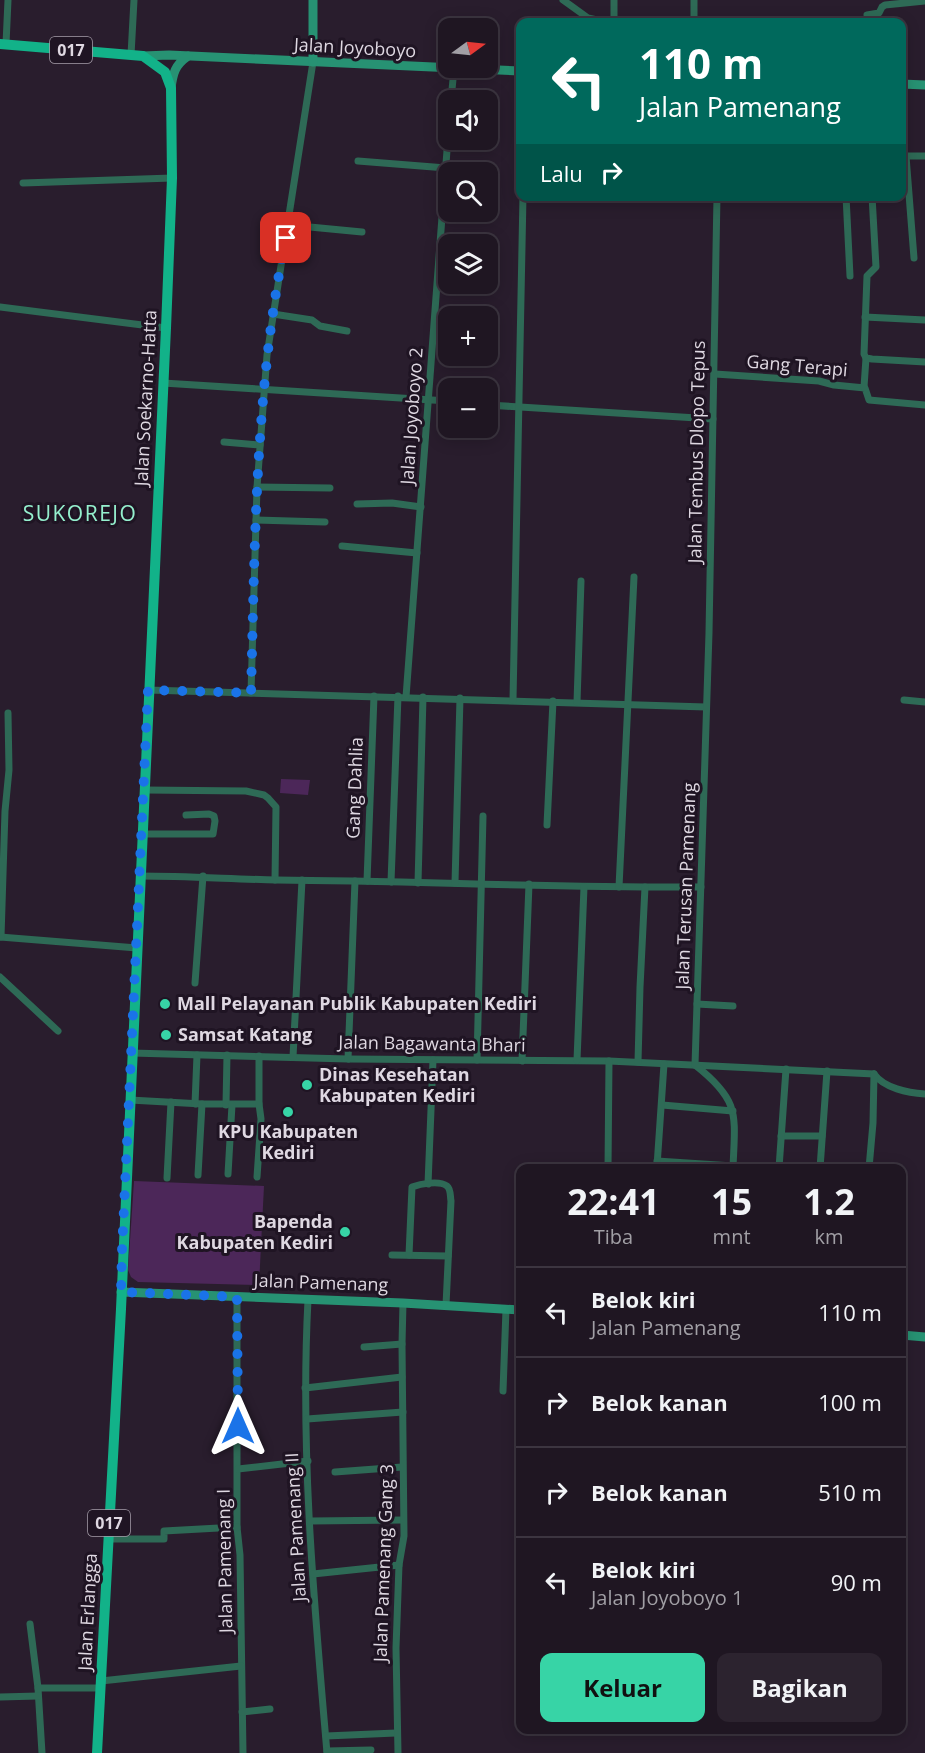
<!DOCTYPE html>
<html lang="id">
<head>
<meta charset="utf-8">
<style>
	body { margin:0; font-family:"Open Sans",sans-serif; background:#2c232f; color:#f1f3f6; height:100vh; display:flex; flex-direction:column; font-size:22px; white-space:nowrap }
	* { box-sizing:border-box; margin:0 }
	p { font-size:20px; color:#a19fa5 }
	.icon { flex:none; width:33px; height:33px; fill:none; stroke:currentColor; stroke-width:2; stroke-linecap:round; stroke-linejoin:round }
	.map { position:relative; flex:1; overflow:hidden }
	.side { position:absolute; left:516px; top:1164px; width:390px; height:570px; display:flex; flex-direction:column; background:#1f1622; border-radius:12px; box-shadow:0 3px 15px #0003,0 0 0 2px #3c3540 }
	.side>* { flex:none }
	.guide { position:absolute; left:516px; top:18px; width:390px; height:183px; border-radius:12px; box-shadow:0 3px 15px #0003,0 0 0 2px #3c3540; background:#00695c; color:#fff; overflow:hidden }
	.needle { width:39px; rotate:75deg }
	.buttons { position:absolute; left:438px; top:18px; display:grid; gap:12px }
	.buttons a { display:grid; place-items:center; width:60px; height:60px; border-radius:12px; background:#1f1622; box-shadow:0 3px 15px #0003,0 0 0 2px #3c3540; font-size:30px }
	.pin { position:absolute; display:grid; place-items:center; width:51px; height:51px; color:#fff; margin:-26px; border-radius:12px; box-shadow:0 3px 9px #0006 }
	.me { position:absolute; width:66px; margin:-33px; rotate:0deg; stroke-linejoin:round; filter:drop-shadow(0 0 4px #0008) }
	.turn { display:flex; align-items:center; gap:21px; height:126px; padding:0 24px; font-size:27px }
	.turn .icon { width:78px; height:78px; stroke-width:2.5 }
	.turn b { display:block; font-size:42px; line-height:51px }
	.then { display:flex; align-items:center; height:57px; padding:0 24px; background:#0003; gap:12px; font-size:22px }
	.eta { display:flex; justify-content:space-evenly; align-items:center; height:102px; text-align:center }
	.eta b { font-size:36px; font-weight:700; line-height:42px }
	.button { display:flex; gap:12px; margin-top:auto; padding:12px 24px }
	.button a { flex:1; height:69px; border-radius:12px; background:#37d4a6; color:#111; font-size:24px; font-weight:700; line-height:69px; text-align:center }
	.button a+a { background:#2c232f; color:#f1f3f6 }
	ul { padding:0; list-style:none }
	li { display:flex; align-items:center; gap:18px; height:90px; padding:0 24px; border-top:2px solid #3c3540 }
	li div { flex:1 }
	li b { display:block; font-size:22px }
	li em { font-style:normal }
	.map>svg:first-child { display:block }
	.green { fill:#4c2759 }
	.lines { fill:none; stroke-linecap:round; stroke-linejoin:round }
	.street { stroke:#2e6a56; stroke-width:7 }
	.secondary { stroke:#279273; stroke-width:9 }
	.primary { stroke:#12b289; stroke-width:10 }
	.route { stroke:#1a73e8; stroke-width:10; stroke-dasharray:0 18 }
	.poi-dot { fill:#37d4a6; stroke:#1f1423; stroke-width:2 }
	.labels { text-anchor:middle; stroke-width:6; stroke-linejoin:round; paint-order:stroke }
	.shield { fill:#1f1423; stroke:#a59da9; stroke-width:1.5 }
	.shield-label { font-size:16px; font-weight:bold; fill:#dfd8e2 }
	.street-label { font-size:18px; fill:#dfd8e2; stroke:#1f1423 }
	.poi-label { font-size:18px; font-weight:bold; fill:#dfd8e2; stroke:#1f1423; text-anchor:start }
	.quarter-label { font-size:21px; letter-spacing:1.5px; fill:#95f0ce; stroke:#1f1423 }
</style>
</head>
<body>
<div class="map">
<svg width="925" height="1753" viewBox="0 0 925 1753">
	<rect width="100%" height="100%" fill="#291d2d"/>
	<g class="green">
		<polygon points="281,779 310,780 308,795 280,793"/>
		<polygon points="134,1181 264,1186 259,1285 138,1282 131,1277 128,1270"/>
	</g>
	<g class="lines">
		<g class="street">
			<polyline points="563,0 588,18 606,22"/>
			<polyline points="694,0 694,22"/>
			<polyline points="867,15 879,13 882,7 885,5 925,1"/>
			<polyline points="614,22 614,0"/>
			<polyline points="6,44 8,0"/>
			<polyline points="131,55 134,0"/>
			<polyline points="451,100 454,69"/>
			<polyline points="902,156 925,156"/>
			<polyline points="906,156 914,258"/>
			<polyline points="358,161 446,168"/>
			<polyline points="23,183 172,178"/>
			<polyline points="846,196 850,276"/>
			<polyline points="872,196 876,267 867,276 864,354 866,358 872,359 925,362"/>
			<polyline points="289,225 362,232"/>
			<polyline points="0,307 166,328"/>
			<polyline points="273,314 312,320 320,326 347,331"/>
			<polyline points="865,317 925,320"/>
			<polyline points="715,374 819,381 834,385 865,388 869,400 925,405"/>
			<polyline points="163,383 448,401"/>
			<polyline points="864,387 866,358"/>
			<polyline points="488,405 713,419"/>
			<polyline points="224,442 260,445"/>
			<polyline points="257,487 330,488"/>
			<polyline points="357,504 392,503 421,507"/>
			<polyline points="256,520 325,522"/>
			<polyline points="342,546 417,553"/>
			<polyline points="148,690 706,707"/>
			<polyline points="251,693 257,487 267,355 313,62"/>
			<polyline points="406,697 448,137"/>
			<polyline points="513,700 523,196"/>
			<polyline points="904,700 925,702"/>
			<polyline points="577,702 581,581"/>
			<polyline points="145,790 246,791 264,795 268,798 276,807 275,880"/>
			<polyline points="547,825 553,701"/>
			<polyline points="143,834 213,834 215,821 214,816 209,814 186,815"/>
			<path d="M140,876C186,876 231,879 277,880C418,881 560,888 701,887"/>
			<polyline points="367,881 374,696"/>
			<polyline points="391,882 398,696"/>
			<polyline points="418,883 423,697"/>
			<polyline points="455,883 460,698"/>
			<polyline points="619,887 634,577"/>
			<polyline points="0,937 137,948"/>
			<polyline points="1,937 5,811 9,770 8,713"/>
			<polyline points="0,977 58,1031"/>
			<polyline points="195,983 203,876"/>
			<polyline points="697,1004 733,1006"/>
			<polyline points="132,1053 348,1059 609,1061 874,1074"/>
			<polyline points="293,1057 302,880"/>
			<polyline points="348,1059 355,881"/>
			<polyline points="477,1060 483,816"/>
			<polyline points="577,1060 584,887"/>
			<polyline points="522,1061 529,884"/>
			<polyline points="638,1062 640,987 645,887"/>
			<polyline points="695,1065 709,633 717,196"/>
			<path d="M695,1065C741,1101 735,1115 733,1168"/>
			<path d="M874,1074C884,1088 908,1093 925,1094"/>
			<polyline points="130,1100 202,1104 259,1104"/>
			<polyline points="195,1104 197,1055"/>
			<polyline points="226,1105 227,1055"/>
			<polyline points="662,1105 733,1111"/>
			<polyline points="781,1136 822,1136"/>
			<polyline points="657,1161 733,1166"/>
			<polyline points="657,1166 664,1064"/>
			<polyline points="608,1168 609,1061"/>
			<polyline points="779,1168 786,1069"/>
			<polyline points="820,1168 827,1071"/>
			<polyline points="869,1168 873,1123 874,1074"/>
			<polyline points="228,1174 232,1105"/>
			<polyline points="198,1175 202,1104"/>
			<polyline points="257,1177 261,1119 259,1104 259,1056"/>
			<polyline points="167,1178 171,1102"/>
			<polyline points="428,1184 433,1060"/>
			<polyline points="392,1255 448,1256"/>
			<path d="M409,1255L412,1187C420,1184 439,1180 447,1186C451,1189 450,1196 451,1201L446,1305"/>
			<polyline points="237,1297 237,1527 240,1555 243,1753"/>
			<path d="M308,1300C300,1451 314,1602 327,1753"/>
			<polyline points="364,1347 402,1344"/>
			<polyline points="305,1388 402,1377"/>
			<polyline points="503,1391 506,1309"/>
			<polyline points="307,1419 403,1412"/>
			<polyline points="238,1469 308,1461"/>
			<polyline points="335,1472 402,1467"/>
			<polyline points="310,1521 403,1520"/>
			<polyline points="108,1539 164,1539 164,1531 237,1527"/>
			<polyline points="313,1574 399,1565"/>
			<polyline points="30,1624 38,1688 42,1753"/>
			<polyline points="101,1681 241,1666"/>
			<polyline points="38,1688 101,1688"/>
			<polyline points="0,1697 38,1696"/>
			<polyline points="242,1712 270,1709"/>
			<polyline points="326,1736 396,1733"/>
			<polyline points="327,1751 371,1750"/>
			<polyline points="398,1753 396,1648 399,1565 404,1536 402,1344 403,1303"/>
		</g>
		<g class="secondary">
			<polyline points="143,56 169,55 520,71"/>
			<polyline points="313,62 313,0"/>
			<polyline points="902,84 925,85"/>
			<path d="M171,88C173,73 175,65 188,56"/>
			<polyline points="121,1292 403,1303 520,1310"/>
			<polyline points="902,1335 925,1337"/>
		</g>
		<polyline class="primary" points="0,44 143,56 165,72 171,88 172,178 166,328 121,1309 97,1753"/>
	</g>
	<g class="lines">
		<path class="route" d="M238,1426L237,1297L121,1292L122,1251L148,690L251,693C255,541 255,387 286,238"/>
	</g>
	<g class="poi-dot">
		<circle cx="165" cy="1004" r="6"/>
		<circle cx="166" cy="1035" r="6"/>
		<circle cx="307" cy="1085" r="6"/>
		<circle cx="288" cy="1112" r="6"/>
		<circle cx="345" cy="1232" r="6"/>
	</g>
	<g class="labels">
		<g class="shield">
			<rect x="50" y="37" width="42" height="26" rx="4.5"/>
			<rect x="88" y="1510" width="42" height="26" rx="4.5"/>
		</g>
		<g class="shield-label">
			<text x="71" y="56">017</text>
			<text x="109" y="1529">017</text>
		</g>
		<g class="street-label">
			<text transform="translate(355 48) rotate(3)" y="6">Jalan Joyoboyo</text>
			<text transform="translate(797 366) rotate(5)" y="6">Gang Terapi</text>
			<text transform="translate(146 398) rotate(-87)" y="6">Jalan Soekarno-Hatta</text>
			<text transform="translate(412 416) rotate(-86)" y="6">Jalan Joyoboyo 2</text>
			<text transform="translate(697 452) rotate(-89)" y="6">Jalan Tembus Dlopo Tepus</text>
			<text transform="translate(355 788) rotate(-88)" y="6">Gang Dahlia</text>
			<text transform="translate(686 886) rotate(-88)" y="6">Jalan Terusan Pamenang</text>
			<text transform="translate(432 1044) rotate(1)" y="6">Jalan Bagawanta Bhari</text>
			<text transform="translate(321 1283) rotate(2)" y="6">Jalan Pamenang</text>
			<text transform="translate(296 1527) rotate(-93)" y="6">Jalan Pamenang II</text>
			<text transform="translate(225 1561) rotate(-91)" y="6">Jalan Pamenang I</text>
			<text transform="translate(384 1563) rotate(-88)" y="6">Jalan Pamenang Gang 3</text>
			<text transform="translate(88 1612) rotate(-87)" y="6">Jalan Erlangga</text>
		</g>
		<g class="poi-label">
			<text x="177" y="1010">Mall Pelayanan Publik Kabupaten Kediri</text>
			<text x="178" y="1041">Samsat Katang</text>
			<text x="319" y="1081">Dinas Kesehatan<tspan x="319" dy="21">Kabupaten Kediri</tspan></text>
			<text x="288" y="1138" text-anchor="middle">KPU Kabupaten<tspan x="288" dy="21">Kediri</tspan></text>
			<text x="333" y="1228" text-anchor="end">Bapenda<tspan x="333" dy="21">Kabupaten Kediri</tspan></text>
		</g>
		<g class="quarter-label">
			<text x="80" y="521">SUKOREJO</text>
		</g>
	</g>
</svg>
<div class="buttons">
<a><svg class="needle" viewBox="-14 -14 28 28"><path d="M0-13l5 13h-10z" fill="#e53935"/><path d="M0 13l5-13h-10z" fill="#a19fa5"/></svg></a>
<a><svg class="icon" aria-label="sound" viewBox="0 0 24 24"><path d="M4 9h4l5-4v14l-5-4H4zM17 9q2 3 0 6"/></svg></a>
<a><svg class="icon" aria-label="search" viewBox="0 0 24 24"><circle cx="10" cy="10" r="6"/><path d="M15 15l6 6"/></svg></a>
<a><svg class="icon" aria-label="layers" viewBox="0 0 24 24"><path d="M12 4l9 5-9 5-9-5zM3 14l9 5 9-5"/></svg></a>
<a>+</a>
<a>−</a>
</div>
<div class="pin" style="left:286px;top:238px;background:#d93025"><svg class="icon" aria-label="arrive" viewBox="0 0 24 24"><path d="M6 21V4h12l-3 4 3 4H6"/></svg></div>
<svg class="me" style="left:238px;top:1426px" viewBox="-20 -20 40 40"><path d="M0-17L14 15 0 8-14 15z" fill="#1a73e8" stroke="#fff" stroke-width="4"/></svg>
<div class="guide">
<div class="turn"><svg class="icon" aria-label="left" viewBox="0 0 24 24"><path d="M17 20v-9H6M10 6l-5 5 5 5"/></svg><div><b>110 m</b>Jalan Pamenang</div></div>
<div class="then">Lalu<svg class="icon" aria-label="right" viewBox="0 0 24 24"><path d="M7 20v-9h11M14 6l5 5-5 5"/></svg></div>
</div>
<section class="side">
<div class="eta">
<div><b>22:41</b><p>Tiba</p></div>
<div><b>15</b><p>mnt</p></div>
<div><b>1.2</b><p>km</p></div>
</div>
<ul>
<li><svg class="icon" aria-label="left" viewBox="0 0 24 24"><path d="M17 20v-9H6M10 6l-5 5 5 5"/></svg><div><b>Belok kiri</b><p>Jalan Pamenang</p></div><em>110 m</em></li>
<li><svg class="icon" aria-label="right" viewBox="0 0 24 24"><path d="M7 20v-9h11M14 6l5 5-5 5"/></svg><div><b>Belok kanan</b></div><em>100 m</em></li>
<li><svg class="icon" aria-label="right" viewBox="0 0 24 24"><path d="M7 20v-9h11M14 6l5 5-5 5"/></svg><div><b>Belok kanan</b></div><em>510 m</em></li>
<li><svg class="icon" aria-label="left" viewBox="0 0 24 24"><path d="M17 20v-9H6M10 6l-5 5 5 5"/></svg><div><b>Belok kiri</b><p>Jalan Joyoboyo 1</p></div><em>90 m</em></li>
</ul>
<div class="button"><a>Keluar</a><a>Bagikan</a></div>
</section>
</div>
</body>
</html>
